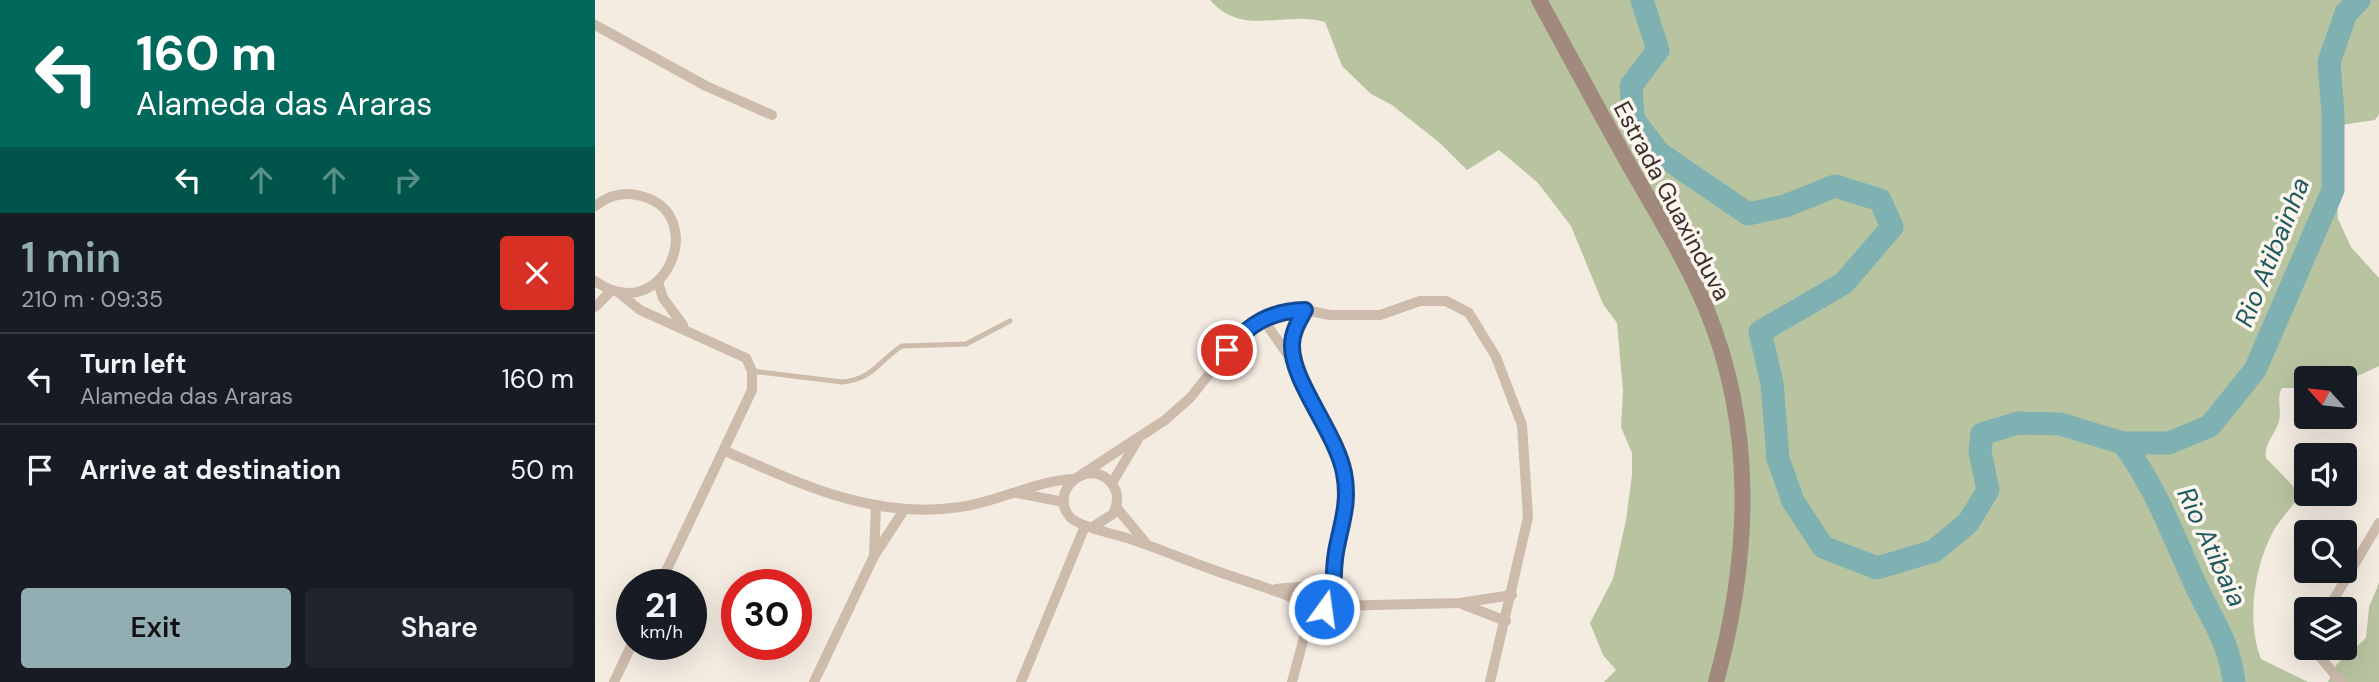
<!DOCTYPE html>
<html lang="en">
<head>
<meta charset="utf-8">
<style>
	body { margin:0; font-family:"DM Sans",sans-serif; background:#20242c; color:#f1f3f6; height:100vh; display:flex; flex-direction:column; font-size:26px; white-space:nowrap }
	* { box-sizing:border-box; margin:0 }
	p { font-size:23px; color:#9ea1a6 }
	.icon { flex:none; width:38px; height:38px; fill:none; stroke:currentColor; stroke-width:2; stroke-linecap:round; stroke-linejoin:round }
	.map { position:relative; flex:1; overflow:hidden }
	.side { display:flex; flex-direction:column; background:#171b24; width:595px }
	.side>* { flex:none }
	.top-card { background:#00695c; color:#fff; overflow:hidden }
	.needle { width:46px; rotate:297deg }
	.buttons { position:absolute; left:1699px; top:366px; display:grid; gap:14px }
	.buttons a { display:grid; place-items:center; width:63px; height:63px; border-radius:7px; background:#171b24; box-shadow:0 7px 28px #0002; font-size:35px }
	.speed { position:absolute; left:21px; top:569px; display:flex; gap:14px; font-size:35px; font-weight:700; text-align:center }
	.speed>* { display:grid; place-content:center; width:91px; height:91px; border-radius:50%; background:#171b24; box-shadow:0 7px 28px #0002; line-height:1 }
	.speed small { font-size:18px; font-weight:400 }
	.speed .limit { border:10px solid #d22; background:#fff; color:#111 }
	.pin { position:absolute; display:grid; place-items:center; width:60px; height:60px; color:#fff; margin:-30px; border:4px solid #fff; border-radius:50%; box-shadow:0 2px 7px #0007 }
	.me { position:absolute; width:77px; margin:-38px; rotate:14deg; stroke-linejoin:round; filter:drop-shadow(0 0 5px #0008) }
	.turn { display:flex; align-items:center; gap:24px; height:147px; padding:0 21px; font-size:32px }
	.turn .icon { width:91px; height:91px; stroke-width:2.5 }
	.turn b { display:block; font-size:49px; line-height:60px }
	.lanes { display:flex; align-items:center; height:66px; padding:0 21px; background:#0003; justify-content:center; gap:35px; direction:ltr }
	.lanes .off { opacity:.35 }
	.round { display:grid; place-items:center; flex:none; width:74px; height:74px; border-radius:7px; background:#20242c }
	.head { display:flex; align-items:center; justify-content:space-between; height:119px; padding:0 21px }
	h1 { font-size:42px; font-weight:600; line-height:52px; color:#92aeb2 }
	.primary-button { display:flex; gap:14px; margin-top:auto; padding:14px 21px }
	.primary-button a { flex:1; height:80px; border-radius:7px; background:#92aeb2; color:#111; font-size:28px; font-weight:600; line-height:80px; text-align:center }
	.primary-button a+a { background:#20242c; color:#f1f3f6 }
	ul { padding:0; list-style:none }
	li { display:flex; align-items:center; gap:21px; height:91px; padding:0 21px; border-top:2px solid #363941 }
	li div { flex:1 }
	li b { display:block; font-size:26px }
	li em { font-style:normal }
	main { display:flex; flex:1; min-height:0 }
	.map>svg:first-child { display:block }
	.green { fill:#b8c4a0 }
	.lines { fill:none; stroke-linecap:round; stroke-linejoin:round }
	.river { stroke:#7fb0b2; stroke-width:23 }
	.lane { stroke:#cdbbac; stroke-width:5 }
	.street { stroke:#cdbbac; stroke-width:10 }
	.secondary { stroke:#a18a7d; stroke-width:16 }
	.route-casing { stroke:#114b97; stroke-width:18 }
	.route { stroke:#1a73e8; stroke-width:12 }
	.labels { text-anchor:middle; stroke-width:7; stroke-linejoin:round; paint-order:stroke }
	.street-label { font-size:24px; fill:#3b302b; stroke:#fbf5ee }
	.water-label { font-size:26px; font-style:italic; fill:#1f5a5e; stroke:#fbf5ee }
</style>
</head>
<body>
<main>
<section class="side">
<div class="top-card">
<div class="turn"><svg class="icon" aria-label="left" viewBox="0 0 24 24"><path d="M17 20v-9H6M10 6l-5 5 5 5"/></svg><div><b>160 m</b>Alameda das Araras</div></div>
<div class="lanes"><svg class="icon" aria-label="left" viewBox="0 0 24 24"><path d="M17 20v-9H6M10 6l-5 5 5 5"/></svg><svg class="icon off" aria-label="ahead" viewBox="0 0 24 24"><path d="M12 20V5M6 11l6-6 6 6"/></svg><svg class="icon off" aria-label="ahead" viewBox="0 0 24 24"><path d="M12 20V5M6 11l6-6 6 6"/></svg><svg class="icon off" aria-label="right" viewBox="0 0 24 24"><path d="M7 20v-9h11M14 6l5 5-5 5"/></svg></div>
</div>
<div class="head"><div><h1>1 min</h1><p>210 m · 09:35</p></div><a class="round" style="background:#d93025;color:#fff"><svg class="icon" aria-label="close" viewBox="0 0 24 24"><path d="M6 6l12 12M18 6L6 18"/></svg></a></div>
<ul>
<li><svg class="icon" aria-label="left" viewBox="0 0 24 24"><path d="M17 20v-9H6M10 6l-5 5 5 5"/></svg><div><b>Turn left</b><p>Alameda das Araras</p></div><em>160 m</em></li>
<li><svg class="icon" aria-label="arrive" viewBox="0 0 24 24"><path d="M6 21V4h12l-3 4 3 4H6"/></svg><div><b>Arrive at destination</b></div><em>50 m</em></li>
</ul>
<div class="primary-button"><a>Exit</a><a>Share</a></div>
</section>
<div class="map">
<svg width="1784" height="682" viewBox="0 0 1784 682">
	<rect width="100%" height="100%" fill="#f4ebe1"/>
	<g class="green">
		<path d="M615,0H1784V114L1780,120L1746,125C1739,137 1740,148 1734,161L1742,193L1743,219L1756,247L1784,278V366L1750,382V378H1712L1711,388H1687C1681,398 1687,410 1684,421C1681,433 1668,445 1671,458L1698,486L1703,498C1696,508 1687,518 1680,528C1659,565 1651,620 1666,659L1713,682H1009L1021,670L1008,655L995,623L1018,579L1031,520L1037,475V453L1026,427L1028,391L1022,323L1008,304L976,226L943,183L904,150L872,170L846,144L797,105L776,94L747,66L730,22C690,10 648,38 615,0Z"/>
		<polygon points="1784,583 1784,682 1733,682 1742,664 1771,638 1774,607"/>
	</g>
	<g class="lines">
		<g class="river">
			<polyline points="1047,0 1063,50 1036,86 1038,119 1064,153 1153,214 1190,206 1240,186 1285,200 1297,227 1249,283 1165,332 1177,383 1183,459 1198,501 1228,547 1282,568 1339,551 1373,523 1393,490 1385,452 1387,434 1423,423 1465,424 1528,443 1574,443 1615,426 1660,370 1738,190 1738,113 1734,62 1751,13 1764,0"/>
			<path d="M1528,443C1559,485 1576,530 1597,577C1614,616 1634,639 1639,682"/>
		</g>
		<path class="lane" d="M157,371L247,382C279,379 283,361 307,346L371,344L415,321"/>
		<g class="street">
			<polyline points="0,25 111,86 177,115"/>
			<path d="M0,206C14,195 29,191 46,196C117,214 68,330 0,281"/>
			<polyline points="63,282 68,298 88,325"/>
			<polyline points="23,292 45,310 151,358 157,371 157,390 65,584"/>
			<polyline points="0,307 17,290"/>
			<polyline points="667,318 698,362 737,437 749,473 753,509 736,587"/>
			<polyline points="698,360 698,334 710,310"/>
			<path d="M130,451C206,484 279,520 365,507C404,502 439,481 478,479"/>
			<polyline points="486,475 570,420 595,398 647,333 667,318 688,310 710,310 735,315 785,315 825,301 851,301 874,313 901,357 927,425 933,517 895,682"/>
			<polyline points="517,483 542,441"/>
			<polyline points="422,493 469,502"/>
			<polyline points="521,507 550,542"/>
			<path d="M499,526L518,514C523,504 524,493 517,484C495,455 452,491 475,517C482,525 513,533 525,536C556,545 585,558 616,569C648,581 680,589 712,604"/>
			<polyline points="279,556 281,506"/>
			<circle cx="724" cy="596" r="14"/>
			<polyline points="681,589 713,586"/>
			<polyline points="867,604 911,621"/>
			<polyline points="735,606 865,603 917,595"/>
			<polyline points="1733,609 1784,523"/>
			<polyline points="1723,648 1726,658 1746,682"/>
			<polyline points="19,682 37,644"/>
			<polyline points="219,682 279,556 309,510"/>
			<polyline points="426,682 490,526"/>
			<polyline points="697,682 717,608"/>
		</g>
		<path class="secondary" d="M944,0C974,55 1003,109 1033,163C1060,210 1090,258 1111,308C1161,428 1155,559 1121,682"/>
	</g>
	<g class="lines">
		<g class="route-casing">
			<path id="route" d="M632,350C654,324 675,311 710,310C704,321 697,332 697,345C696,381 741,432 749,473C755,503 746,524 741,552C738,569 739,584 738,600L729,609"/>
		</g>
		<use href="#route" class="route"/>
	</g>
	<g class="labels">
		<g class="street-label">
			<text transform="translate(1077 201) rotate(62)" y="8">Estrada Guaxinduva</text>
		</g>
		<g class="water-label">
			<text transform="translate(1677 252) rotate(-68)" y="9">Rio Atibainha</text>
			<text transform="translate(1617 547) rotate(65)" y="9">Rio Atibaia</text>
		</g>
	</g>
</svg>
<div class="buttons">
<a><svg class="needle" viewBox="-14 -14 28 28"><path d="M0-13l5 13h-10z" fill="#e53935"/><path d="M0 13l5-13h-10z" fill="#9ea1a6"/></svg></a>
<a><svg class="icon" aria-label="sound" viewBox="0 0 24 24"><path d="M4 9h4l5-4v14l-5-4H4zM17 9q2 3 0 6"/></svg></a>
<a><svg class="icon" aria-label="search" viewBox="0 0 24 24"><circle cx="10" cy="10" r="6"/><path d="M15 15l6 6"/></svg></a>
<a><svg class="icon" aria-label="layers" viewBox="0 0 24 24"><path d="M12 4l9 5-9 5-9-5zM3 14l9 5 9-5"/></svg></a>
</div>
<div class="speed"><div>21<small>km/h</small></div><div class="limit">30</div></div>
<div class="pin" style="left:632px;top:350px;background:#d93025"><svg class="icon" aria-label="arrive" viewBox="0 0 24 24"><path d="M6 21V4h12l-3 4 3 4H6"/></svg></div>
<svg class="me" style="left:729px;top:609px" viewBox="-20 -20 40 40"><circle r="17" fill="#1a73e8" stroke="#fff" stroke-width="3"/><path d="M0-11L8 9 0 5-8 9z" fill="#fff"/></svg>
</div>
</main>
</body>
</html>
